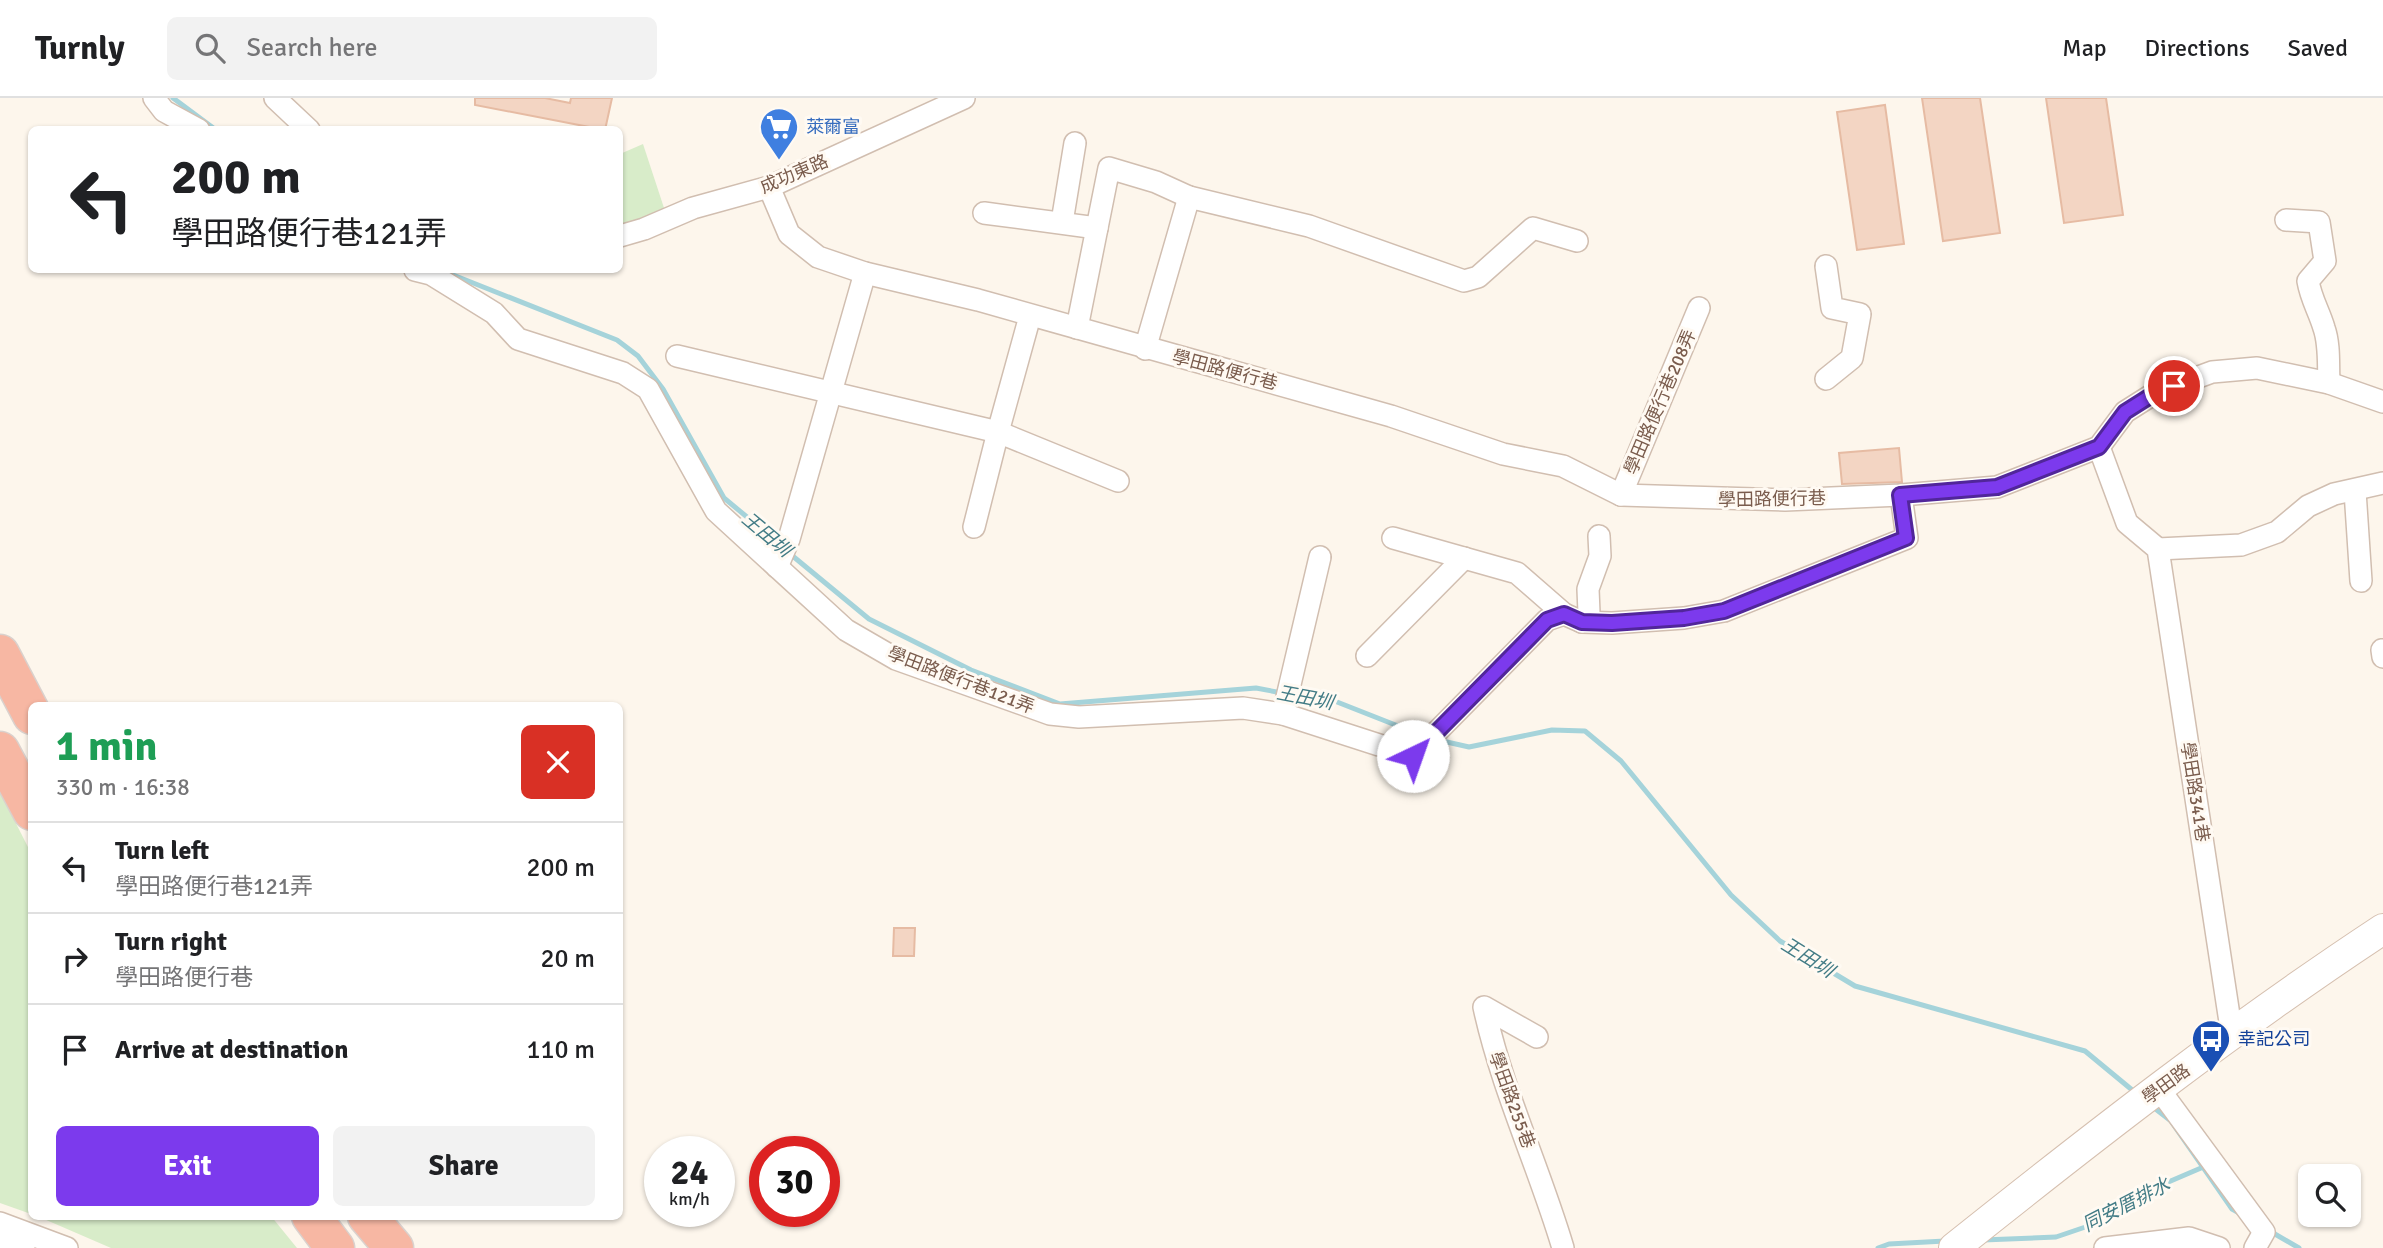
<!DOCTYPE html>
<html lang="en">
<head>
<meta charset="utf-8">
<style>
	body { margin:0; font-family:Signika,"Noto Sans TC",sans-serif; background:#f2f2f2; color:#202124; height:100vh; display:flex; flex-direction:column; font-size:26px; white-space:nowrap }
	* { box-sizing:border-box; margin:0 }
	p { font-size:23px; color:#757577 }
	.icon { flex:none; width:38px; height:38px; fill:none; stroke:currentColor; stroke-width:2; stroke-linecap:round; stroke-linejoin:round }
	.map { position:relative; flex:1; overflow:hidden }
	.drawer { position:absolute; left:28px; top:604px; width:595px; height:518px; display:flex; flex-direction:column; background:#fff; border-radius:10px; box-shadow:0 2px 5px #0004 }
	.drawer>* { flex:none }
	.guide { position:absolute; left:28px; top:28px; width:595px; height:147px; border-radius:10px; box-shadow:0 2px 5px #0004; background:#fff; color:#202124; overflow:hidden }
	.controls { position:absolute; left:2298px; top:1066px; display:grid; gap:14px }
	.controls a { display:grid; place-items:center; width:63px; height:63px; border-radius:10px; background:#fff; box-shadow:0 2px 5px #0004; font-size:35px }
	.speed { position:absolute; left:644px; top:1038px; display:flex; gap:14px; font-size:35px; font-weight:700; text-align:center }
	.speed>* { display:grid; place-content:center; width:91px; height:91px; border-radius:50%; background:#fff; box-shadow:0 2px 5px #0004; line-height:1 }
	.speed small { font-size:18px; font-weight:400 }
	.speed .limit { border:10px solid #d22; background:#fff; color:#111 }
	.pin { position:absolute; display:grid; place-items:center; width:60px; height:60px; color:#fff; margin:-30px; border:4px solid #fff; border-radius:50%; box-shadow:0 2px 7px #0007 }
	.me { position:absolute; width:77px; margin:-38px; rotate:42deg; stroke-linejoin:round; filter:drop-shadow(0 0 5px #0008) }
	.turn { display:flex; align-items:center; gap:24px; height:147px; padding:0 28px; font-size:32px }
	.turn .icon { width:91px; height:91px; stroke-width:2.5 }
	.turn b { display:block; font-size:49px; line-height:60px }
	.round { display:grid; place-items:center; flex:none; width:74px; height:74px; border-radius:10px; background:#f2f2f2 }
	.summary { display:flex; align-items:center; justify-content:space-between; height:119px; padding:0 28px }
	h1 { font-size:42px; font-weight:700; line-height:52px; color:#1e9e55 }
	.action { display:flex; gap:14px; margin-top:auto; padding:14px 28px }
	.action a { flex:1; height:80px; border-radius:10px; background:#7c3aed; color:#fff; font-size:28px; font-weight:700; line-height:80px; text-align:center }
	.action a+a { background:#f2f2f2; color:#202124 }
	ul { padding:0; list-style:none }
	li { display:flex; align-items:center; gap:21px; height:91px; padding:0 28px; border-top:2px solid #e0e0e0 }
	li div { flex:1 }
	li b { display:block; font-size:26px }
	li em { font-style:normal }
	header { display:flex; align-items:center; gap:42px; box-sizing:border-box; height:98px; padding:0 35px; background:#fff; border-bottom:2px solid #e0e0e0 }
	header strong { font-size:33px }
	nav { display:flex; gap:38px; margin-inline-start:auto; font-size:24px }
	.search { width:490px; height:63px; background:#f2f2f2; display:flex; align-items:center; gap:18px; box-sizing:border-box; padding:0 24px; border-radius:10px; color:#757577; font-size:26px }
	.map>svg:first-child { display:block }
	.green { fill:#d8ecc9 }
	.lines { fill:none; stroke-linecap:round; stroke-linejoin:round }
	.stream { stroke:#a5d3da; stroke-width:5 }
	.building { fill:#f3d5c3; stroke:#e6bba3; stroke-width:2 }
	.minor-casing { stroke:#d1beb0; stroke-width:24 }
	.secondary-casing { stroke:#d6c0b0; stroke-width:32 }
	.motorway-casing { stroke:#dad1cd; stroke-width:41 }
	.minor { stroke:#fff; stroke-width:21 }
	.secondary { stroke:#fff; stroke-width:30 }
	.motorway { stroke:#f7b7a3; stroke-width:38 }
	.route-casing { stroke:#51269a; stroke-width:18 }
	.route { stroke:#7c3aed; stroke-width:12 }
	.labels { text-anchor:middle; stroke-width:6; stroke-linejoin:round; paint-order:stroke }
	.shop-label { font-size:18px; fill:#366cbe; stroke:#fffaf3; text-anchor:start }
	.street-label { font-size:18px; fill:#7a5c4d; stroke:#fffaf3 }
	.transit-label { font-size:18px; fill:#164399; stroke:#fffaf3; text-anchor:start }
	.water-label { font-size:19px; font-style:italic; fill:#437c86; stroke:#fffaf3 }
</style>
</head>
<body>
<header>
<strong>Turnly</strong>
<div class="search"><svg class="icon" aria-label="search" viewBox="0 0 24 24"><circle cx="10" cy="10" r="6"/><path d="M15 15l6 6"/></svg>Search here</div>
<nav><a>Map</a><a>Directions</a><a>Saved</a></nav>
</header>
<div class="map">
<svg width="2383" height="1150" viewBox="0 0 2383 1150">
	<rect width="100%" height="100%" fill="#fdf6ec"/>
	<g class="green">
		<polygon points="643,46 666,116 620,133 620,56"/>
		<polygon points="0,694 31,755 31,1116 0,1105"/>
		<polygon points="37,1118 271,1118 297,1150 111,1150"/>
	</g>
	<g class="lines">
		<g class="stream">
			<polyline points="173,0 216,32"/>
			<polyline points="443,173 617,242 638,258 663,291 724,400 782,448"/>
			<polyline points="789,455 869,521 971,572 1060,606 1256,590 1282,595"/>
			<polyline points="1292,596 1332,602 1426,639"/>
			<polyline points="1438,642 1469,649 1552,632 1585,633 1621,663 1731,797 1780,843 1855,888 2085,953 2137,996"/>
			<polyline points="2153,1009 2171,1023 2232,1111 2241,1116"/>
			<polyline points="2268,1132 2299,1150"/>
			<polyline points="1983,1142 2056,1139 2103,1123 2152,1091 2201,1070"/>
			<polyline points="1878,1150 1889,1146 1945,1143"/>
		</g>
	</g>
	<g class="building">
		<polygon points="475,0 545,0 570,5 571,0 612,0 605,32 475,7"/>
		<polygon points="1922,0 1980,0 2000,135 1943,143"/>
		<polygon points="2046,0 2106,0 2123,117 2064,125"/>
		<polygon points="1885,7 1904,146 1857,152 1837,14"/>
		<polygon points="1899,350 1902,384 1842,386 1839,355"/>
		<polygon points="894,830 915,830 914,858 893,858"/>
	</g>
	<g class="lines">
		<g class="minor-casing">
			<g id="minor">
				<polyline points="154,0 164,13 199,32"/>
				<polyline points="275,0 309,32"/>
				<polyline points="769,89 789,136 818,159 865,175 978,202 1391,318 1503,356 1563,368 1621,397 1785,402 1901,397 1997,389 2099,349 2125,314 2155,295 2212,274 2257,270 2329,285 2383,304"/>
				<polyline points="984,115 1097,130"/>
				<path d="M2286,122L2319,124L2325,163L2308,183C2311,201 2319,213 2324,230C2330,247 2328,267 2329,285"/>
				<polyline points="1062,124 1075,45"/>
				<polyline points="620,138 644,131 693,110 769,89 964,0"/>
				<polyline points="1826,168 1832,210 1860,216 1852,260 1826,281"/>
				<polyline points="415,172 431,176 494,215 518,241 623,275 648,291 716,413 846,532 896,561 1050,616 1079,619 1243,610 1283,616 1413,658 1547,522 1564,516 1582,524 1612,525 1684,520 1724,513 1907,440 1901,397"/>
				<polyline points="1077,230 1109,70 1156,84 1189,99"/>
				<polyline points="1145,251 1189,99 1309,128 1464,183 1478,179 1533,130 1577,143"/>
				<polyline points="677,258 998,334 1030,218"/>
				<polyline points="2099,349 2127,425 2158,451 2232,937"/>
				<polyline points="2355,393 2361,483"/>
				<polyline points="1621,397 1699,210"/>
				<polyline points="974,429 998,334 1118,383"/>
				<polyline points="1393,440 1517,475 1564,516"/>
				<polyline points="2158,451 2241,447 2277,434 2308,408 2334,396 2383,385"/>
				<polyline points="777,469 789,441 865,175"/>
				<polyline points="1582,524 1589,515 1588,491 1600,458 1599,438"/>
				<polyline points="2382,552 2383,559"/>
				<polyline points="1367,558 1464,460"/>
				<polyline points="1283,616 1320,459"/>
				<path d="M1537,939L1484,909C1502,992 1539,1069 1563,1150"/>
				<polyline points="2159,991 2264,1134 2255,1150"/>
				<polyline points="0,1125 67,1150"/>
				<polyline points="0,1142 24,1150"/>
				<polyline points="2105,1150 2189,1140 2219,1150"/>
			</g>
		</g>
		<g class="secondary-casing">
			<path id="secondary" d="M1954,1150C2093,1039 2234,929 2383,831"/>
		</g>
		<g class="motorway-casing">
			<g id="motorway">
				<polyline points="0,556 32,617"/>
				<polyline points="0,653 32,713"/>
				<polyline points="311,1118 335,1150"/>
				<polyline points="367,1118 394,1150"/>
			</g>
		</g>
		<use href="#minor" class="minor"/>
		<use href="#secondary" class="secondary"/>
		<use href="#motorway" class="motorway"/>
	</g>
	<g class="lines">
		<g class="route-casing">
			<polyline id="route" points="1413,658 1547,522 1564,516 1582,524 1612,525 1684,520 1724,513 1906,440 1900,397 1997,389 2099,349 2125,314 2155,295 2174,288"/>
		</g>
		<use href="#route" class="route"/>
	</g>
	<defs>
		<g id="supermarket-pin" transform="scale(2.0125)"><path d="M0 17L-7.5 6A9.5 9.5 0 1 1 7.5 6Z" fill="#3f7fe0" stroke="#fffaf3"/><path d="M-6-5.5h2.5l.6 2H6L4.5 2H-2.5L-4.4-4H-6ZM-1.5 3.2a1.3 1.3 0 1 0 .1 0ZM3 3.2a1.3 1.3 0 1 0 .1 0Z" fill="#fff"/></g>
		<g id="bus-pin" transform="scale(2.0125)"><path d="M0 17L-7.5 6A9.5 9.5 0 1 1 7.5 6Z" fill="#1a4fb4" stroke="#fffaf3"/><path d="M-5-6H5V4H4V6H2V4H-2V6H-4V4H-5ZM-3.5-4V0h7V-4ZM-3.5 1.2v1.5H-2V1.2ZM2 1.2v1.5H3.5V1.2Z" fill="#fff"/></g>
	</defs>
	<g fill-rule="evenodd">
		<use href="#supermarket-pin" x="779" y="29"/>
		<use href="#bus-pin" x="2211" y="941"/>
	</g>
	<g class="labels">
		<g class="shop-label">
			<text x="806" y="35">萊爾富</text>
		</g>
		<g class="street-label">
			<text transform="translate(794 76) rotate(-23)" y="6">成功東路</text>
			<text transform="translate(1225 272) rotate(15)" y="6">學田路便行巷</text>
			<text transform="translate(1660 304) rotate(-67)" y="6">學田路便行巷208弄</text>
			<text transform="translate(1772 401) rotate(-1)" y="6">學田路便行巷</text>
			<text transform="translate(961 582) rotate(21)" y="6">學田路便行巷121弄</text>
			<text transform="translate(2195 694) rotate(81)" y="6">學田路341巷</text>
			<text transform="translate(2166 986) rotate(-36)" y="6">學田路</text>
			<text transform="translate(1512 1002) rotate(70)" y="6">學田路255巷</text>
		</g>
		<g class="transit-label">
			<text x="2238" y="947">幸記公司</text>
		</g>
		<g class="water-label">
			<text transform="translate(767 436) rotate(40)" y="7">王田圳</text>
			<text transform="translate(1305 599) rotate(11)" y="7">王田圳</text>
			<text transform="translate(1808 859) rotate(32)" y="7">王田圳</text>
			<text transform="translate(2126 1106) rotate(-27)" y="7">同安厝排水</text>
		</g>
	</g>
</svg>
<div class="controls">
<a><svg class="icon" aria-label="search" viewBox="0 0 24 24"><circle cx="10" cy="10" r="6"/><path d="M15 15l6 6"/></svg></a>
</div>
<div class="speed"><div>24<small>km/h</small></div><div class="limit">30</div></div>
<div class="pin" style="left:2174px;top:288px;background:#d93025"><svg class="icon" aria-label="arrive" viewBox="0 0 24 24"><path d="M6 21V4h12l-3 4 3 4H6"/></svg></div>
<svg class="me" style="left:1413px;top:658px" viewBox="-20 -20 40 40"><circle r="19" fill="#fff"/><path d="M0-13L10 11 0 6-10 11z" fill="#7c3aed"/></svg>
<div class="guide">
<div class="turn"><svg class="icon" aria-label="left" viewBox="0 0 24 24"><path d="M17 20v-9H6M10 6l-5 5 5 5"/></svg><div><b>200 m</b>學田路便行巷121弄</div></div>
</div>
<section class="drawer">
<div class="summary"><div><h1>1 min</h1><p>330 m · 16:38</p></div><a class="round" style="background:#d93025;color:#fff"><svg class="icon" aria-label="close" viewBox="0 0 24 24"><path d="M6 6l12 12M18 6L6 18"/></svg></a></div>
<ul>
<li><svg class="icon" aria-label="left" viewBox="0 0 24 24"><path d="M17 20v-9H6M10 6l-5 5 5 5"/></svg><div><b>Turn left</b><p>學田路便行巷121弄</p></div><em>200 m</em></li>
<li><svg class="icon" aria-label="right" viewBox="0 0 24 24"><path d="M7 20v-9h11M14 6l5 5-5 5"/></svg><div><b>Turn right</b><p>學田路便行巷</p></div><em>20 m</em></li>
<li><svg class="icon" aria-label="arrive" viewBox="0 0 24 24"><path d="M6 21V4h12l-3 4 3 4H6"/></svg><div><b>Arrive at destination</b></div><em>110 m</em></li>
</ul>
<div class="action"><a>Exit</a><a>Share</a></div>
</section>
</div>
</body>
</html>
